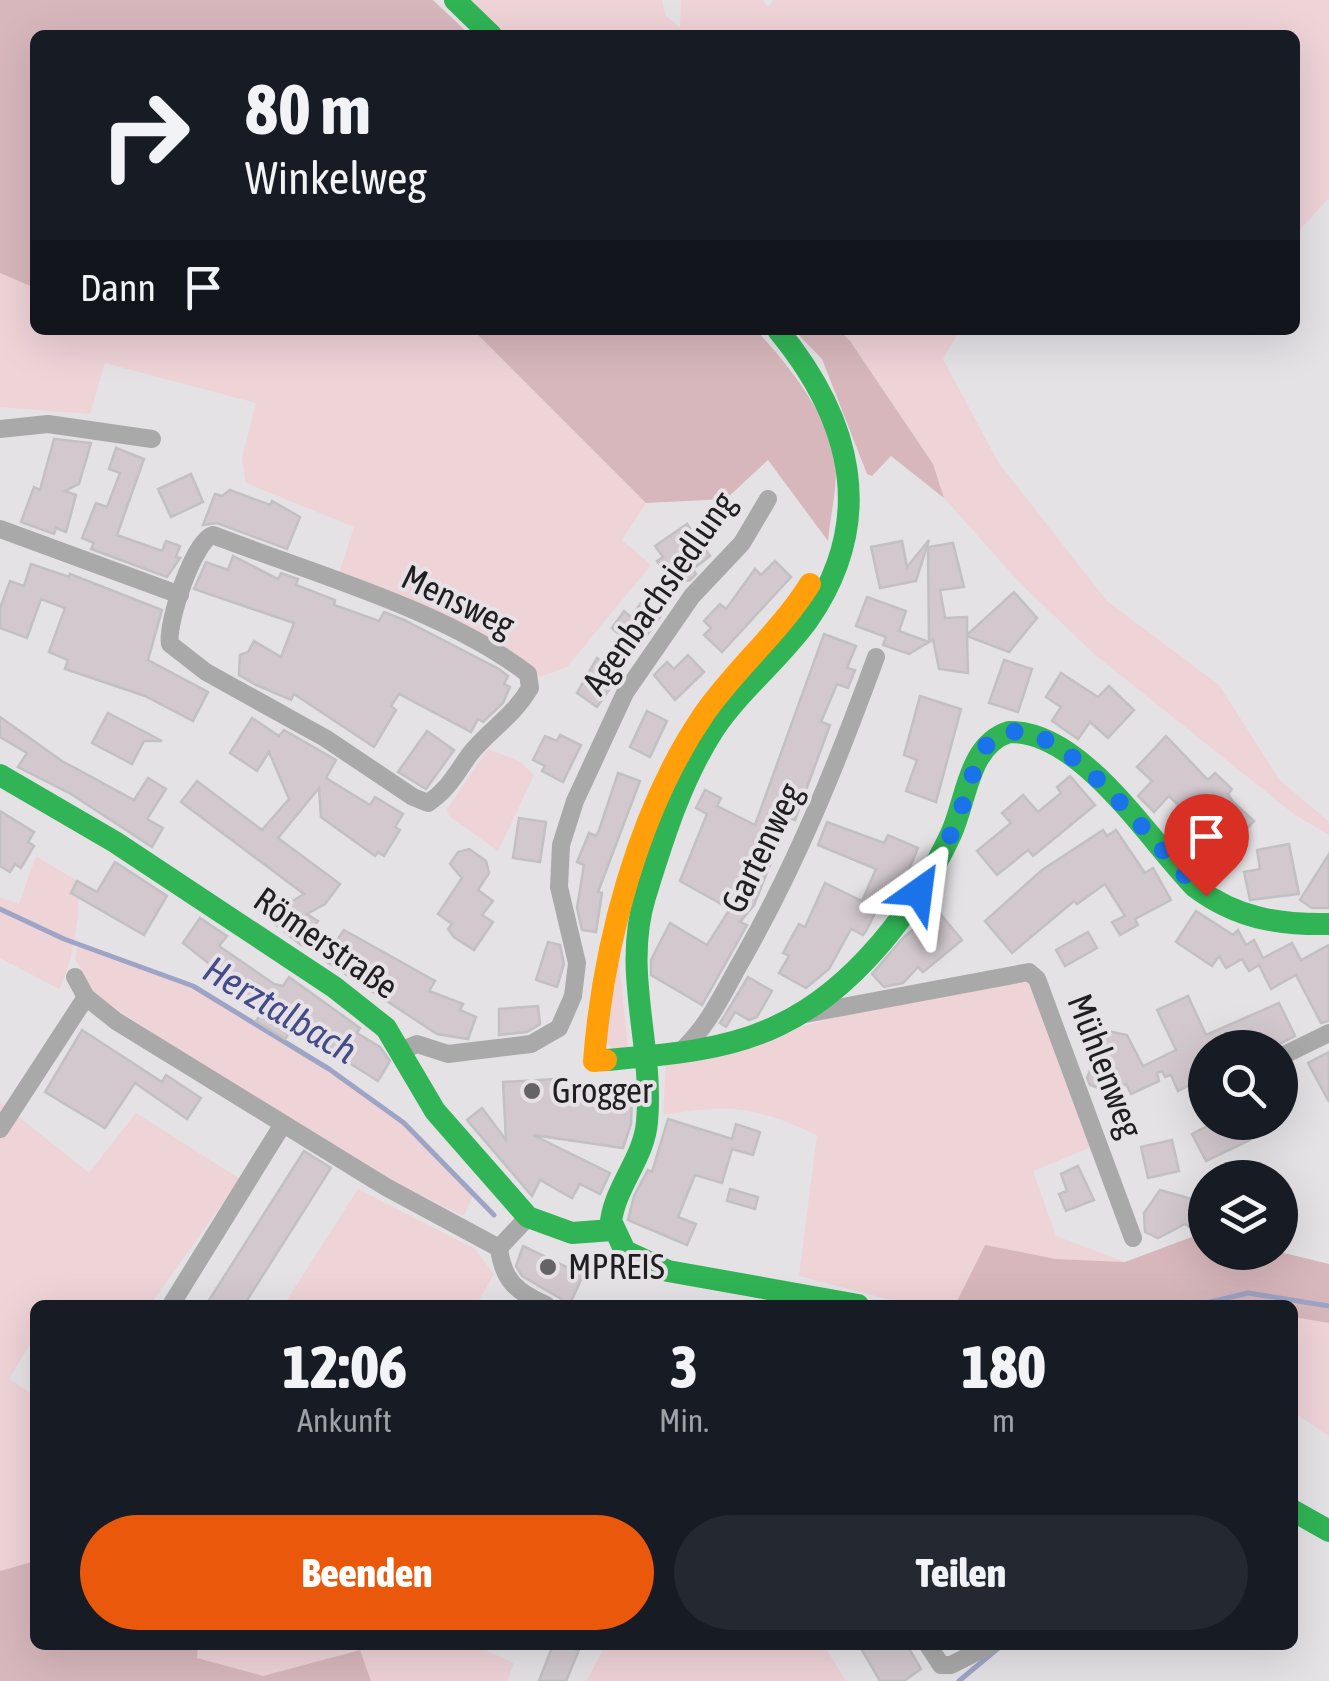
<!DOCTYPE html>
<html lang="de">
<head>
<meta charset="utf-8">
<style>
	body { margin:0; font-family:"Asap Condensed",sans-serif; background:#242831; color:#f1f3f6; height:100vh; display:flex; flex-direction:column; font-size:38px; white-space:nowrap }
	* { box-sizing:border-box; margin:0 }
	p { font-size:32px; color:#9ea1a6 }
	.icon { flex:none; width:55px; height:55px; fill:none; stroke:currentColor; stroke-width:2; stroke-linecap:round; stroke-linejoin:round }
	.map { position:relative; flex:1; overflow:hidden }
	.side { position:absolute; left:30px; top:1300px; width:1268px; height:350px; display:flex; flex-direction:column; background:#171b24; border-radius:15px; box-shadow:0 10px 40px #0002 }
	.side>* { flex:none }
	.hud { position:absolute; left:30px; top:30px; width:1270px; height:305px; border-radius:15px; box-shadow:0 10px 40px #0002; background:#171b24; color:#f1f3f6; overflow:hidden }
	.tools { position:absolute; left:1188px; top:1030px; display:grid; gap:20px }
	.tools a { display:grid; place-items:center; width:110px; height:110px; border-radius:50%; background:#171b24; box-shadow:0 10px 40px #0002; font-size:50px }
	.pin { position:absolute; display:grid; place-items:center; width:85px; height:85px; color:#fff; margin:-102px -42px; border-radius:50% 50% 50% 0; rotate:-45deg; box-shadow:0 0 10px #0007 }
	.pin .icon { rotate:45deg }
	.me { position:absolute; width:110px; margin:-55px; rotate:31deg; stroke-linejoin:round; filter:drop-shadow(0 0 8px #0008) }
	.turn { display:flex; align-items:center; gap:35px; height:210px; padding:0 50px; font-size:45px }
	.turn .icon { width:130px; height:130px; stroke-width:2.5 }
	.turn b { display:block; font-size:70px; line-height:85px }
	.then { display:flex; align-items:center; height:95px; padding:0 50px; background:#0003; gap:20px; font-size:38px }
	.eta { display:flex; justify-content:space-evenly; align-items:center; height:170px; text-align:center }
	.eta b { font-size:60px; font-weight:800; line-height:70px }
	.button { display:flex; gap:20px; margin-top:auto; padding:20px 50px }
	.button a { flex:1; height:115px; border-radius:60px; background:#ea580c; color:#fff; font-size:40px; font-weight:800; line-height:115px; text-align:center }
	.button a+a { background:#242831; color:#f1f3f6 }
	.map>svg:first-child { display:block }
	.green { fill:#eed3d7 }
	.forest { fill:#d7b7bc }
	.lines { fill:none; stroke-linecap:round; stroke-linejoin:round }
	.stream { stroke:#9ea4c5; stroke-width:5 }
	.building { fill:#d2c8ce; stroke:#c2c0c2; stroke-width:2.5 }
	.street { stroke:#aaa9aa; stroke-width:18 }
	.fast { stroke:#30b455; stroke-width:22 }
	.slow { stroke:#ff9f0a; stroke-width:22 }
	.route { stroke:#1a73e8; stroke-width:18; stroke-dasharray:0 32.4 }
	.poi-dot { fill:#656365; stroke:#e6e1e6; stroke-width:4 }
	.labels { text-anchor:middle; stroke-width:8; stroke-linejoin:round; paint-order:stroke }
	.street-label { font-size:35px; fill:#201f20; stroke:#e6e1e6 }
	.poi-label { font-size:35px; fill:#201f20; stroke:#e6e1e6; text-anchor:start }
	.water-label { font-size:38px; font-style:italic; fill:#434c88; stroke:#e6e1e6 }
</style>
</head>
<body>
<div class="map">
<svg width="1329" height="1681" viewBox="0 0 1329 1681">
	<rect width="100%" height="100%" fill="#e5e2e5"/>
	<g class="green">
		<polygon points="455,0 662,0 665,15 680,28 681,0 763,0 768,7 773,0 1329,0 1329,198 1295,235 1295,35 491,35"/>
		<polygon points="0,273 35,288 35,330 473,330 646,503 622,540 651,565 567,667 540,677 497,645 339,573 354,527 246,483 242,458 256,403 105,363 90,414 0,407"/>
		<polygon points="839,330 960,330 943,359 998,462 1107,601 1219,685 1279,779 1329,822 1329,835 1295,815 1094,654 1019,582 944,498 933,464"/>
		<polygon points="488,749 519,761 534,775 498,851 449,816 447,809"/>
		<path d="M36,856L77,881C83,903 72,968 59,989L0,958V897L19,904Z"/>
		<polygon points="78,944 193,986 329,1069 404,1123 473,1195 464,1216 378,1174 203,1067 94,994 75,958"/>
		<polygon points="619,962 628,1048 615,1051 602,1039"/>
		<path d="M1019,968L1049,997L1101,1143L1033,1171L1056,1236L1125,1262L1056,1259L985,1245L955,1305H910L799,1276L817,1135C754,1106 731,1104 663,1115L666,1063Z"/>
		<polygon points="0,1102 89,1173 136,1113 240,1179 150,1305 56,1301 35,1305 35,1336 9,1379 35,1396 35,1561 0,1571"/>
		<polygon points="358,1189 475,1249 494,1274 476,1305 284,1305"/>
		<polygon points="1292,1317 1329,1323 1329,1436 1293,1412"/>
		<polygon points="198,1645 474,1645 514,1663 507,1681 371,1681 359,1650 263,1677 197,1658"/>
		<polygon points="606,1645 824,1645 846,1681 586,1681"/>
	</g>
	<g class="forest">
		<polygon points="0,0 433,0 470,35 35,35 35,288 0,273"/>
		<path d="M473,330H756C788,364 835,422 836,471C836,494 830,518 828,541L768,460L726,499L646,503Z"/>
		<polygon points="794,330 839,330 850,341 933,464 944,498 891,456 872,476 867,474 822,359"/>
		<polygon points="1205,1232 1205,1252 1280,1252 1329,1264 1329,1323 1293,1317 1292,1305 955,1305 985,1245 1056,1259 1125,1262"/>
		<polygon points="35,1561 35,1645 198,1645 197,1658 263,1676 360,1650 371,1681 0,1681 0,1571"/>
	</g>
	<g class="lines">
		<g class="stream">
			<polyline points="0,909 64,939 193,986 329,1069 404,1123 494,1215"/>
			<polyline points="1198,1305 1248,1293 1329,1306"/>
			<polyline points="959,1681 1002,1645"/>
		</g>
	</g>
	<g class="building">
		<polygon points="54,439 91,443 79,484 65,491 76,495 66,532 56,528 54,534 21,522 34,487 40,490"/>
		<polygon points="116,448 144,459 117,535 162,551 166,541 180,546 176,557 180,558 167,577 91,549 94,543 82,538 96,503 107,507 120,473 109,469"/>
		<polygon points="191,474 203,502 171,517 158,489"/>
		<polygon points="230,490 270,505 272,501 300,517 287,549 217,523 203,525 215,494 222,496"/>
		<polygon points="687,524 710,556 693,569 696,574 690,580 674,584 657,561 663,557 655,546"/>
		<polygon points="929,540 916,581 880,588 871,547 902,541 907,567"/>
		<polygon points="953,543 964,587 940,590 945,618 967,617 967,635 1014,592 1037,618 1009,652 967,636 968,673 939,669 933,639 929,642 928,547"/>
		<polygon points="233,556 278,579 281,573 298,579 296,585 335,600 334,605 379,621 384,612 404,620 499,669 508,676 504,684 510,687 503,703 483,722 478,719 471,732 399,694 391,706 396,710 374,747 294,694 291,700 256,685 239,675 240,655 248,652 254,641 281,657 294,623 194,589 206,562 228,570"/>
		<polygon points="775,561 791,577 722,652 704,635 711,628 704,621 720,604 726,609 755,569 761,575"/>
		<polygon points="31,564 69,577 70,574 162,610 148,660 208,692 193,721 145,696 65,669 68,660 49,652 65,608 41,599 27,638 0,628 0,608 10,581 24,586"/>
		<polygon points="867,597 906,611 899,631 929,642 909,654 883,645 886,637 856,626"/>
		<polygon points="641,603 660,617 637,649 612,628 624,611 631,617"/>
		<polygon points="824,634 856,646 847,668 855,670 848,688 837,684 821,722 830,725 795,820 788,817 768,858 772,860 754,905 740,922 747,925 702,1005 651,975 651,960 670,923 707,945 730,909 680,881 707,814 696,808 705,790 721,798 717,806 755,825"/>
		<polygon points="688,655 704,672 675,700 654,675 667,662 674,669"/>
		<polygon points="597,658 620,674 597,707 577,693"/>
		<polygon points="1004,660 1032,669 1018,712 989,703"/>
		<polygon points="1061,673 1098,697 1109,686 1134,710 1108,738 1090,722 1078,739 1052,721 1061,707 1046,697"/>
		<polygon points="920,696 961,709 936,802 906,791 917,760 904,755"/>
		<polygon points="647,711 667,721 650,757 630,747"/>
		<polygon points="108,713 147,733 162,741 144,741 132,764 92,743"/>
		<polygon points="0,717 62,761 134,800 148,778 166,789 147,819 163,828 152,847 71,794 18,767 27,753 0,737"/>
		<polygon points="252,718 279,736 284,730 336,760 326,778 370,805 375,797 403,814 395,827 400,830 384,856 378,852 375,856 321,817 319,788 278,838 340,884 325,904 307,914 318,921 301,945 266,917 304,894 181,802 197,781 262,830 289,799 269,752 257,771 230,753"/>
		<polygon points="427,731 454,750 426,789 398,772"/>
		<polygon points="560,735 581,745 563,782 542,771 545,766 533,760 545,736 557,741"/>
		<polygon points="1166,736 1208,780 1215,773 1232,789 1228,794 1233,802 1254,821 1226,851 1169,796 1154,812 1138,796 1152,781 1137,767"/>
		<polygon points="618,773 640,781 598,892 602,893 596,932 582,930 577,908 584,865 577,862 589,833 596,836 599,830"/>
		<polygon points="1070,776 1095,805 1033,856 1028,850 997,875 977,851 1011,823 1002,813 1023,795 1038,812 1061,793 1057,787"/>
		<polygon points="0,811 34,832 28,842 34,846 21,868 15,864 10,872 0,866"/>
		<polygon points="519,818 546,822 540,862 513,858"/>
		<polygon points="827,822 884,843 888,835 918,848 901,888 898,892 888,887 866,931 863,935 851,929 829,969 806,988 779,973 789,956 783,953 799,924 805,927 825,883 862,901 876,869 818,845"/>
		<polygon points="1103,830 1107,836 1116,830 1145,873 1153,868 1171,900 1135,919 1138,925 1120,935 1112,922 1125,916 1105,884 1077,904 1074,901 1012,953 985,921 1042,870"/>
		<polygon points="1289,844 1299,894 1250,900 1244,872 1260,869 1257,850"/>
		<polygon points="469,849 486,861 489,873 478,890 493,901 482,915 493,922 474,950 454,937 448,929 452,924 438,914 462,878 450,864 458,852"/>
		<polygon points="1329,854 1329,908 1312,908 1300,900"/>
		<polygon points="115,862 167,896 144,935 71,893 77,881 97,892"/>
		<polygon points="937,910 962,940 923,972 918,967 903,983 884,987 872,974 904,937"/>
		<polygon points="1196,911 1233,935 1238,930 1246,945 1254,940 1263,958 1292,943 1301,960 1329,945 1329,1021 1321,1023 1296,975 1271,989 1259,965 1249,971 1242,959 1226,968 1219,956 1212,966 1176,942"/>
		<polygon points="200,918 227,936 219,946 274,984 283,986 289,977 360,1028 357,1033 380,1047 390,1061 378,1081 293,1028 285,1039 256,1021 265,1008 183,943"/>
		<polygon points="344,930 435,981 429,991 463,1004 460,1010 476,1017 468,1039 437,1034 324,960"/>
		<polygon points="1088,932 1097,948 1065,966 1056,950"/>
		<polygon points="548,942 560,945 564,964 557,987 536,980"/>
		<polygon points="748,977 772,991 757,1017 749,1020 735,1012 726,1027 720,1023"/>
		<polygon points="1188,996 1206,1035 1279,1003 1295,1036 1272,1048 1205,1048 1205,1077 1178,1091 1171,1075 1165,1077 1162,1071 1157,1073 1159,1081 1131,1094 1126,1084 1107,1091 1090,1085 1087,1078 1091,1068 1096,1069 1104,1044 1099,1042 1103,1030 1127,1035 1143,1066 1176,1050 1157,1010"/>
		<polygon points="538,1006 540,1024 527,1032 499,1035 499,1009"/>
		<polygon points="82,1030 162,1082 166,1075 201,1098 187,1119 135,1083 105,1128 45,1092"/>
		<polygon points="1329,1052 1329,1102 1308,1063"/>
		<polygon points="556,1079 557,1093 582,1092 582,1087 632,1094 631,1124 623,1148 533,1135 610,1173 600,1194 580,1184 572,1198 540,1180 532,1196 467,1120 482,1108 506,1140 503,1082"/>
		<polygon points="668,1119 732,1139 736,1124 760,1132 753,1155 732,1149 722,1183 695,1175 678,1217 696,1224 687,1245 628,1220 634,1196 648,1170 652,1172"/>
		<polygon points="1215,1122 1242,1122 1250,1140 1206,1161 1192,1134"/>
		<polygon points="1172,1140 1179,1171 1148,1178 1141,1147"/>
		<polygon points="304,1151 331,1168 244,1305 206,1305"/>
		<polygon points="1078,1166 1094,1200 1066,1211 1059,1194 1067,1191 1061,1174"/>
		<polygon points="730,1189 758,1197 755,1209 727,1201"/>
		<polygon points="1160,1190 1202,1202 1205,1220 1191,1228 1185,1224 1158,1238 1145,1232 1144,1213"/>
		<polygon points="523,1246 583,1275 570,1304 522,1276 516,1266"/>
		<polygon points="553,1645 579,1650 566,1681 539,1681"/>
		<polygon points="859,1645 907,1645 921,1669 904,1681 880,1681"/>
	</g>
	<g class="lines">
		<g class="street">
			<polyline points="0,429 48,424 152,439"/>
			<polyline points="0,529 180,595"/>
			<path d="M213,535C311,573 445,610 528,674L530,688C513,717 490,729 470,754C456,773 449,789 428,803L413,797L325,738L206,672L170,644C166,624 194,540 213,535Z"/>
			<polyline points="75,977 86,997 116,1021 386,1187 499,1248"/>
			<polyline points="800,1015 1029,972 1037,979 1133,1238"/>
			<polyline points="403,1050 417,1044 448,1054 531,1044 559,1028 573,996 577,963 559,887 561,845 575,801 625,693 692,596 742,543 768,499"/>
			<path d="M680,1052C709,1026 724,991 743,958C798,861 838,761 876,657"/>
			<polyline points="1280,1057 1329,1033"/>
			<polyline points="0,1129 86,997"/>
			<path d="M528,1217L499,1248C503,1281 517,1292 546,1305"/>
			<polyline points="171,1305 283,1124"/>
			<polyline points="928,1645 941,1665 951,1665 990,1645"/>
		</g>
		<g class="fast">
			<polyline points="455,0 491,35"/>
			<path d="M778,330C851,419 878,519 808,620C780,659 741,689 714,729C681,780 663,839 645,897C622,973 654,1045 647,1122C644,1158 616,1185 611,1221L625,1251L668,1271L858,1305"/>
			<polyline points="0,775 115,842 334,987 386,1028 435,1111 528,1217 572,1233 612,1230"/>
			<path d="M606,1060C664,1055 726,1051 779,1025C854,990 917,907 951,834C967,799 968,745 1009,732C1081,730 1148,839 1195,887C1236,918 1278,925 1329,924"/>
			<polyline points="1292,1510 1329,1531"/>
		</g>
		<path class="slow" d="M606,1060L594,1061C603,945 638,811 704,714C736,668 780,632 810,584"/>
	</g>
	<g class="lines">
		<path class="route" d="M919,892C940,863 954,829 966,796C972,781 975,758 986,746C1044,679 1165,865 1206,896"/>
	</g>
	<g class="poi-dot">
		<circle cx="532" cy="1091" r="10"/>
		<circle cx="548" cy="1267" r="10"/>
	</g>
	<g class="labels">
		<g class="street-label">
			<text transform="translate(659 593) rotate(-55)" y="12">Agenbachsiedlung</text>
			<text transform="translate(458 601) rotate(26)" y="12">Mensweg</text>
			<text transform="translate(762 848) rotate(-64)" y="12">Gartenweg</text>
			<text transform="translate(326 943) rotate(35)" y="12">Römerstraße</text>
			<text transform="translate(1105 1066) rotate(69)" y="12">Mühlenweg</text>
		</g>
		<g class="poi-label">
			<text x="552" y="1103">Grogger</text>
			<text x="568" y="1279">MPREIS</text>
		</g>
		<g class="water-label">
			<text transform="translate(280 1010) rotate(31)" y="13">Herztalbach</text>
		</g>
	</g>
</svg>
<div class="tools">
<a><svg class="icon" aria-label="search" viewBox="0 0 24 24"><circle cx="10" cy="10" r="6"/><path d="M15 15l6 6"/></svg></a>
<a><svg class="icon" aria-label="layers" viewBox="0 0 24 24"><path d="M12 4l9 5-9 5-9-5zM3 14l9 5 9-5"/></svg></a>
</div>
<div class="pin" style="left:1206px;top:896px;background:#d93025"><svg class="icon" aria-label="arrive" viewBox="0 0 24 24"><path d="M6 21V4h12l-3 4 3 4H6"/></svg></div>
<svg class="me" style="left:919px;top:892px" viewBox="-20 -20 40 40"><path d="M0-17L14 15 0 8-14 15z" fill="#1a73e8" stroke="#fff" stroke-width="4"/></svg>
<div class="hud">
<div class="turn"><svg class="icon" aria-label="right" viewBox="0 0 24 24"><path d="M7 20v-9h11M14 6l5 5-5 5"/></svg><div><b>80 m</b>Winkelweg</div></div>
<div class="then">Dann<svg class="icon" aria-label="arrive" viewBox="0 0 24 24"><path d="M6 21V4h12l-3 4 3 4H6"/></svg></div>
</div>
<section class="side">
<div class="eta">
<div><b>12:06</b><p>Ankunft</p></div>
<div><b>3</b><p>Min.</p></div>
<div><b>180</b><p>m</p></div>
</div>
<div class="button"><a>Beenden</a><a>Teilen</a></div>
</section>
</div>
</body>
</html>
